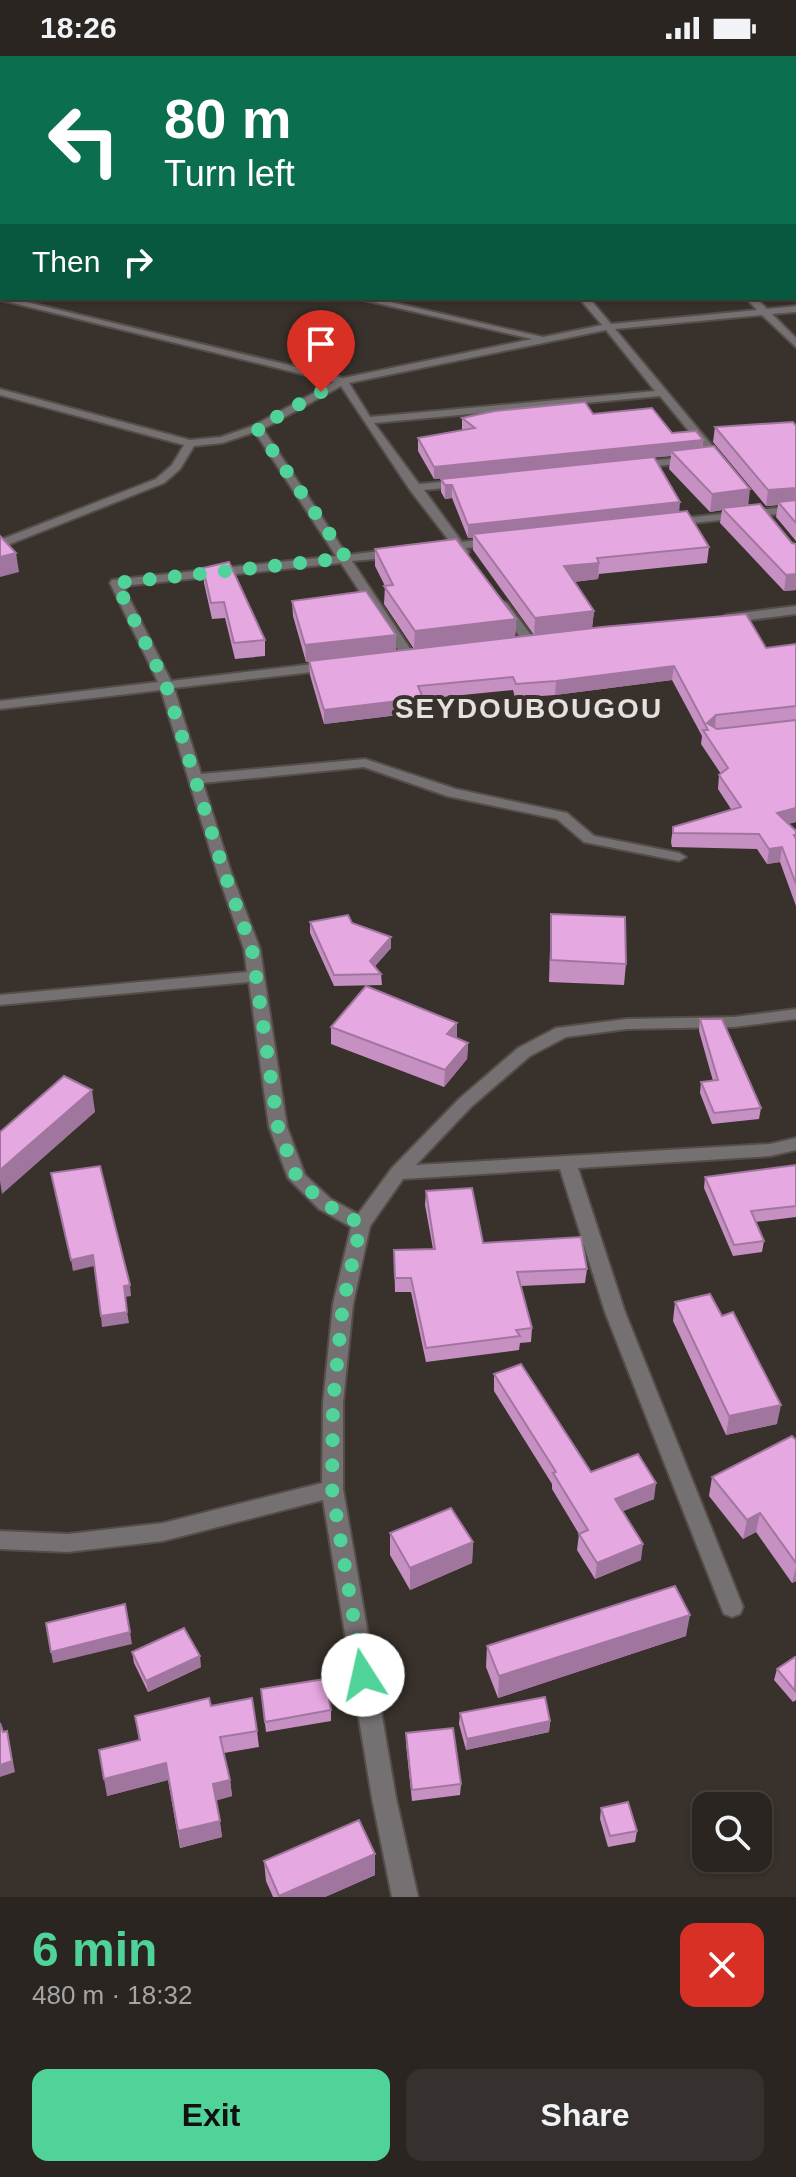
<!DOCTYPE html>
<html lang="en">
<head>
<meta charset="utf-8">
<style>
	body { margin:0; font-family:Helvetica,sans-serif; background:#36312e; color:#f1f3f6; height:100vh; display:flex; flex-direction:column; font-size:30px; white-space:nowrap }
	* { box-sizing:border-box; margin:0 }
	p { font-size:26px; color:#a5a5a5 }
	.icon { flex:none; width:44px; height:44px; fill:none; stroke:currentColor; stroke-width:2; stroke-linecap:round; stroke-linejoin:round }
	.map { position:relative; height:1841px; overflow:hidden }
	.details { display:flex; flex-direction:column; background:#2a2521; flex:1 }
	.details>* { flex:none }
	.hud { position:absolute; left:0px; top:0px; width:796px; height:244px; box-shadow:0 2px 6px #0004,0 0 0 2px #46423f; background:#0b6e4f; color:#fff; overflow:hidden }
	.fabs { position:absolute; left:692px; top:1736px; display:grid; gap:16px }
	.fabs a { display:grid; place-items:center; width:80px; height:80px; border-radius:16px; background:#2a2521; box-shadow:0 2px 6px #0004,0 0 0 2px #46423f; font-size:40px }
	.pin { position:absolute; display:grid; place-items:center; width:68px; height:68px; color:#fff; margin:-82px -34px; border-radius:50% 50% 50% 0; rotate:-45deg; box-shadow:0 0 8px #0007 }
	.pin .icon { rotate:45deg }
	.me { position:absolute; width:88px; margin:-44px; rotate:350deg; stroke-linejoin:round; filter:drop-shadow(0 0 6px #0008) }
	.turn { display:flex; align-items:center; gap:28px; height:168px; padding:0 32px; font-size:36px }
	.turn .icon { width:104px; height:104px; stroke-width:2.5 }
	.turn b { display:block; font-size:56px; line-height:68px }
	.then { display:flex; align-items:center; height:76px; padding:0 32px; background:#0003; gap:16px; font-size:30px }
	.round { display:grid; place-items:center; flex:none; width:84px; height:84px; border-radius:16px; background:#36312e }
	.head { display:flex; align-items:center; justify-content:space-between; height:136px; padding:0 32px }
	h1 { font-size:48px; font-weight:800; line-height:60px; color:#50d398 }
	.action { display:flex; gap:16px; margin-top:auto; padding:16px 32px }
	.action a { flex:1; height:92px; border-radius:16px; background:#50d398; color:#111; font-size:32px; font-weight:800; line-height:92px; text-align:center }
	.action a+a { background:#36312e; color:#f1f3f6 }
	.status { display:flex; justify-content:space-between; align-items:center; height:56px; padding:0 40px; background:#2a2521; direction:ltr }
	.status svg { height:22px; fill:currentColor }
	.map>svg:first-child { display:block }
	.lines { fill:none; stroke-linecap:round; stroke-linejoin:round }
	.stream { fill:#1c7786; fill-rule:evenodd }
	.minor-casing { stroke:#544d48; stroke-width:4 }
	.minor { fill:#757071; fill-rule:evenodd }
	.wall { fill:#c690c2 }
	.shaded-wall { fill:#a1769e }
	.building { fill:#e6a8e1; stroke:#a1769e; stroke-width:2 }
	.route { stroke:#50d398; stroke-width:14; stroke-dasharray:0 25.2 }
	.labels { text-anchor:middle; stroke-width:8; stroke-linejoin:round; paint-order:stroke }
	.district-label { font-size:28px; font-weight:bold; letter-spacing:2px; fill:#e5e1de; stroke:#38312c }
</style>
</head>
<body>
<div class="status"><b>18:26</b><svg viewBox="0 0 49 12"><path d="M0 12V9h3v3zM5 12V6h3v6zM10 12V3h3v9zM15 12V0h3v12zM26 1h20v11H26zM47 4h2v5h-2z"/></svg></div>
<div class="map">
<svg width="796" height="1841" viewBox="0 0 796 1841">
	<rect width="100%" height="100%" fill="#38312c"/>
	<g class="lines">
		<rect class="stream" x="794" y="147" width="2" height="4"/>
		<g class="minor-casing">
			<g id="minor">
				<polygon points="342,0 349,0 350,1 339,2"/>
				<polygon points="483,0 491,0 493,2 484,2"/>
				<polygon points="0,17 2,17 0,22"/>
				<rect x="794" y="23" width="2" height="4"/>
				<rect x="0" y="31" width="2" height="4"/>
				<rect x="0" y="90" width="2" height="4"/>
				<rect x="794" y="106" width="2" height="6"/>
				<rect x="794" y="126" width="2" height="4"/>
				<polygon points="0,158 2,159 2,165 0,164"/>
				<polygon points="2,175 2,181 0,182 0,176"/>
				<path d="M1,240L343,322L532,283L355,242H373L543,281L602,269L579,242H589L611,268L757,254L746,242H756L767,253L796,250V256L772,258L796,282V291L762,259L615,273L725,405V409H717L660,340L374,367L419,428L464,424L470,427L464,430L424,434L462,486L492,482L498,486L492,490L466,492L469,496L463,500L455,494L436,495V489L451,487L410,434L341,330L263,373L347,499L397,493L403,497L397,501L352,505L415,600L414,603H404L341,507L123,530L171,625L330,606L336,610L330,614L174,632L201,718L365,703L456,733L567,757L594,780L679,797L686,801L679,805L584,786L557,763L447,740L364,711L203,727L231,816L260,893L287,1071L305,1119L331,1143L358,1158L392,1112L459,1043L518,992L556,972L627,963L734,961L796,953V963L734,971L627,973L566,981L530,1000L471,1051L416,1109L770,1088L796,1082V1094L770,1100L578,1112L625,1256L743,1551L740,1558L732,1561L724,1558L721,1551L605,1256L560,1113L403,1123L370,1170L353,1248L343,1347V1433L396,1742L418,1841H392L372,1742L323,1444L163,1485L68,1496L0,1493V1475L68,1478L163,1467L322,1427L323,1347L333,1248L351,1171L319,1153L288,1122L269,1071L249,926L0,949V939L247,916L244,893L217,816L161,634L0,653V645L158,626L110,527L112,524L336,500L255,376L222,387L194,390L180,413L164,427L0,492V484L156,423L172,409L184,389L0,339V333L190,384L221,381L253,370L334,326L1,244ZM606,274L655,335L370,361L349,327Z"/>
				<polygon points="690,401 694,402 694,406 638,412 633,409 638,406"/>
				<polygon points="796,450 796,456 674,469 668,466 674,463"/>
				<polygon points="503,546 507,547 534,583 534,589 526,589 499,553 499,547"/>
				<polygon points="796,550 796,558 726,567 720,563 726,559"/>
			</g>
		</g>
		<use href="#minor" class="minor"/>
	</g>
	<g class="wall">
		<polygon points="593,358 703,384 703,391 748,449 792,487 796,488 796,534 784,535 720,467 722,454 710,456 669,413 671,400 654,401 679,456 709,491 707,507 599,518 598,523 574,526 594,555 592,572 766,592 796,588 796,766 788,768 796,775 796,850 780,806 767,808 757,793 672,791 671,786 673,771 731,753 718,733 719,719 721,718 701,688 702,680 672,624 555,639 515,642 513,634 423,643 423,656 324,668 310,619 309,605 306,606 293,560 292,545 396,595 414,593 384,548 385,530 375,510 375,493 516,563 515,581 534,579 473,494 473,482 468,482 452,442 445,443 441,436 441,423 556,411 434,423 418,395 418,382 462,374 462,362"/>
		<polygon points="796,370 796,485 776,461 778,449 766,450 713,386 715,371"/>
		<polygon points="203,512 265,584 265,600 235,603 225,562 212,563 204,527"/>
		<polygon points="551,858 626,908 624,929 549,926"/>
		<polygon points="310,866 352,867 391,881 391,892 375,910 381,918 382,929 334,930 310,877"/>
		<polygon points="700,963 761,1052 759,1063 712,1068 700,1037 701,1026 713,1025 699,975"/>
		<polygon points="331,971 457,982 468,987 467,1003 444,1031 331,988"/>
		<polygon points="796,1109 796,1161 755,1166 764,1185 762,1196 733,1200 704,1132 705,1121"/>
		<polygon points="426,1135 483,1187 587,1213 585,1227 521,1230 532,1272 531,1286 520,1287 519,1294 426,1306 411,1236 395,1236 394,1194 433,1193 425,1149"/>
		<polygon points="675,1246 777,1368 726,1379 673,1265"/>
		<polygon points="494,1318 591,1416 654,1443 623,1455 641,1504 595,1523 577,1494 579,1478 552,1433 552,1428 494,1335"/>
		<polygon points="796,1384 796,1525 792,1527 756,1476 743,1483 709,1440 712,1421"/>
		<polygon points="390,1477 473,1486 472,1507 410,1534 390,1499"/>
		<polygon points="686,1580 498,1642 486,1611 487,1590"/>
		<polygon points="132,1596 201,1611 148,1636 134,1607"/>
		<polygon points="796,1601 796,1644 793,1646 774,1624 777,1613"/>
		<polygon points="262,1644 331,1654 331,1665 266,1676"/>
		<polygon points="211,1650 257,1675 259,1691 224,1697 230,1724 232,1740 216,1744 222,1781 180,1792 168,1724 107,1740 139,1684 135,1660"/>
		<polygon points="460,1657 550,1665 549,1676 466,1694 459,1668"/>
		<polygon points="406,1677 461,1728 460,1739 412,1745 406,1688"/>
		<polygon points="601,1752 637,1775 635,1786 608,1791 600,1763"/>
		<polygon points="375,1798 375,1819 325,1841 273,1841 266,1825 264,1805"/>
	</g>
	<g class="shaded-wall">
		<polygon points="703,384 702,397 671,395 671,400 434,423 434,411"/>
		<polygon points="445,429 452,429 452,442 445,443"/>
		<polygon points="796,432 796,447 778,446 778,449 766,450 768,434"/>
		<polygon points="750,433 748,452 722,452 722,454 710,456 712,438"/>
		<polygon points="680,446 679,459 473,478 473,482 468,482 468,469"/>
		<polygon points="16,497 19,516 0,521 0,501"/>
		<polygon points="599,507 598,523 563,527 564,510"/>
		<polygon points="796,518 796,534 784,535 786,519"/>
		<polygon points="594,555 592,572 534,579 535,562"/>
		<polygon points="516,563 515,581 414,593 415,575"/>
		<polygon points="396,579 396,595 306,606 305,589"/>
		<polygon points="674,610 672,624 555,639 556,625"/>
		<polygon points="423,642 423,656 324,668 324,654"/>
		<polygon points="716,659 715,673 708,674 707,667"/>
		<polygon points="796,752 796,766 774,771 777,757"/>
		<polygon points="782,791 780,806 767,808 769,793"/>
		<polygon points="391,881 391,892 370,916 370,905"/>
		<polygon points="457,967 457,984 447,978"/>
		<polygon points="468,987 467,1003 444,1031 445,1014"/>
		<polygon points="92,1034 95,1056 2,1138 0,1125 0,1114"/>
		<polygon points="93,1199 94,1210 73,1215 71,1204"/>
		<polygon points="130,1229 131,1240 125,1241 124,1230"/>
		<polygon points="127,1256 129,1267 102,1271 101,1260"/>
		<polygon points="781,1349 777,1368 726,1379 729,1360"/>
		<polygon points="656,1427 654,1443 613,1459 615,1443"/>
		<polygon points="760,1457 756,1476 743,1483 747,1464"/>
		<polygon points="473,1486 472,1507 410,1534 410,1512"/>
		<polygon points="643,1488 641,1504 595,1523 597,1507"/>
		<polygon points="796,1511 796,1525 792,1527"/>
		<polygon points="690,1559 686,1580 498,1642 499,1620"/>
		<polygon points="130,1576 132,1588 53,1607 51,1596"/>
		<polygon points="200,1600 201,1611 148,1636 146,1625"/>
		<polygon points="550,1665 549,1676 466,1694 467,1683"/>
		<polygon points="7,1675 15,1716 0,1721 0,1709"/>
		<polygon points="166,1707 168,1724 107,1740 104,1723"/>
		<polygon points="230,1724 232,1740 215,1745 213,1728"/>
		<polygon points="220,1765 222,1781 180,1792 178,1775"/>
		<polygon points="375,1798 375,1819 325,1841 279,1841"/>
	</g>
	<g class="building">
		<polygon points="585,346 593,358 652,352 672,377 696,375 703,384 434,411 418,382 475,372 462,362 495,355"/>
		<polygon points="793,366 796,370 796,432 768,434 715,371"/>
		<polygon points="714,390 750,433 712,438 671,395"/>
		<polygon points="654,401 680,446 468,469 452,429 445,429 441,423"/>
		<polygon points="796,444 796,467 778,446"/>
		<polygon points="760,448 792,487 796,488 796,518 786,519 722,452"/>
		<polygon points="687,455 709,491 597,502 599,507 564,510 594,555 535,562 473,478"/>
		<polygon points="0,480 16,497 0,501"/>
		<polygon points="456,483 516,563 415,575 384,530 393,529 375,493"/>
		<polygon points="229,506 265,584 234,587 224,546 211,547 203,512"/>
		<polygon points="366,535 396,579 305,589 292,545"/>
		<polygon points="746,558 766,592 796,588 796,650 716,659 707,667 717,673 796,664 796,752 777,757 796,775 796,779 794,779 796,783 796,828 782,791 769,793 759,778 673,777 673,771 741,751 719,719 728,712 703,674 708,674 674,610 556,625 516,628 513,621 418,630 423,642 324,654 309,605 602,571"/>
		<polygon points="551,858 625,861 626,908 551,904"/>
		<polygon points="348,859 352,867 391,881 370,905 381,918 334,919 310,866"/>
		<polygon points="366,930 457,967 447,978 468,987 445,1014 331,971"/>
		<polygon points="700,963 722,963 761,1052 714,1057 701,1026 718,1024"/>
		<polygon points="64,1020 92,1034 0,1114 0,1076"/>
		<polygon points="796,1109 796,1150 751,1155 764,1185 734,1189 705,1121"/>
		<polygon points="100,1110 130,1229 124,1230 127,1256 101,1260 93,1199 71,1204 51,1117"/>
		<polygon points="472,1132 483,1187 581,1181 587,1213 517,1216 532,1272 516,1274 520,1280 426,1292 411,1222 395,1222 394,1194 435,1193 426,1135"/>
		<polygon points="710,1238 722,1260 733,1256 781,1349 729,1360 675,1246"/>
		<polygon points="521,1308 591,1416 638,1398 656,1427 615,1443 643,1488 597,1507 579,1478 588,1474 553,1417 556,1416 494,1318"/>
		<polygon points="792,1380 796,1384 796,1507 760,1457 747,1464 712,1421"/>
		<polygon points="451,1452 473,1486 410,1512 390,1477"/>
		<polygon points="675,1530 690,1559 499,1620 487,1590"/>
		<polygon points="125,1548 130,1576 51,1596 46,1567"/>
		<polygon points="184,1572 200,1600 146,1625 132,1596"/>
		<polygon points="795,1601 796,1601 795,1635 777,1613"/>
		<polygon points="325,1623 331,1654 265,1666 261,1633"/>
		<polygon points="545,1641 550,1665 467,1683 460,1657"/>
		<polygon points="209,1642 211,1650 252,1642 257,1675 220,1681 230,1724 213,1728 220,1765 178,1775 166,1707 104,1723 99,1694 140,1684 135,1660"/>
		<polygon points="0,1667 3,1676 7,1675 12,1705 0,1709"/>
		<polygon points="453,1672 461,1728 412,1734 406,1677"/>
		<polygon points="628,1746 637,1775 610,1780 601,1752"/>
		<polygon points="359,1764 375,1798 279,1840 264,1805"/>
	</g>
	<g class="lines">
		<polyline class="route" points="321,336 257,372 346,502 116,527 166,629 224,816 252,893 278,1071 297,1122 325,1148 361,1168 343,1248 333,1347 332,1433 363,1619"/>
	</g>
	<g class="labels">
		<g class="district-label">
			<text x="529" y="662">SEYDOUBOUGOU</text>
		</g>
	</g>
</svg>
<div class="fabs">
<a><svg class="icon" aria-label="search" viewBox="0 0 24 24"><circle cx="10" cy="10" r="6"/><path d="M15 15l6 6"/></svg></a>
</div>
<div class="pin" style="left:321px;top:336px;background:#d93025"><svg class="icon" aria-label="arrive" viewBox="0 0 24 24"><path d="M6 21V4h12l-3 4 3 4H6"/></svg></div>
<svg class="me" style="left:363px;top:1619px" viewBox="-20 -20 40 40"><circle r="19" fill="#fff"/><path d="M0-13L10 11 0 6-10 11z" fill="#50d398"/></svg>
<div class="hud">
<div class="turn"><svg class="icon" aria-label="left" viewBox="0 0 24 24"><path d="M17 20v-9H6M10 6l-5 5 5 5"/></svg><div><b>80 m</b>Turn left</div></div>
<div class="then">Then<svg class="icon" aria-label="right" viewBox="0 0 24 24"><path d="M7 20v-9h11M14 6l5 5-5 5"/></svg></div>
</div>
</div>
<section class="details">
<div class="head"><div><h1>6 min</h1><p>480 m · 18:32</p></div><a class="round" style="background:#d93025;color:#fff"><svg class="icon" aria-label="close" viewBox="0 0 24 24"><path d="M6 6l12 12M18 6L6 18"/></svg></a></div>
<div class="action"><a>Exit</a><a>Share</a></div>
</section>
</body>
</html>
